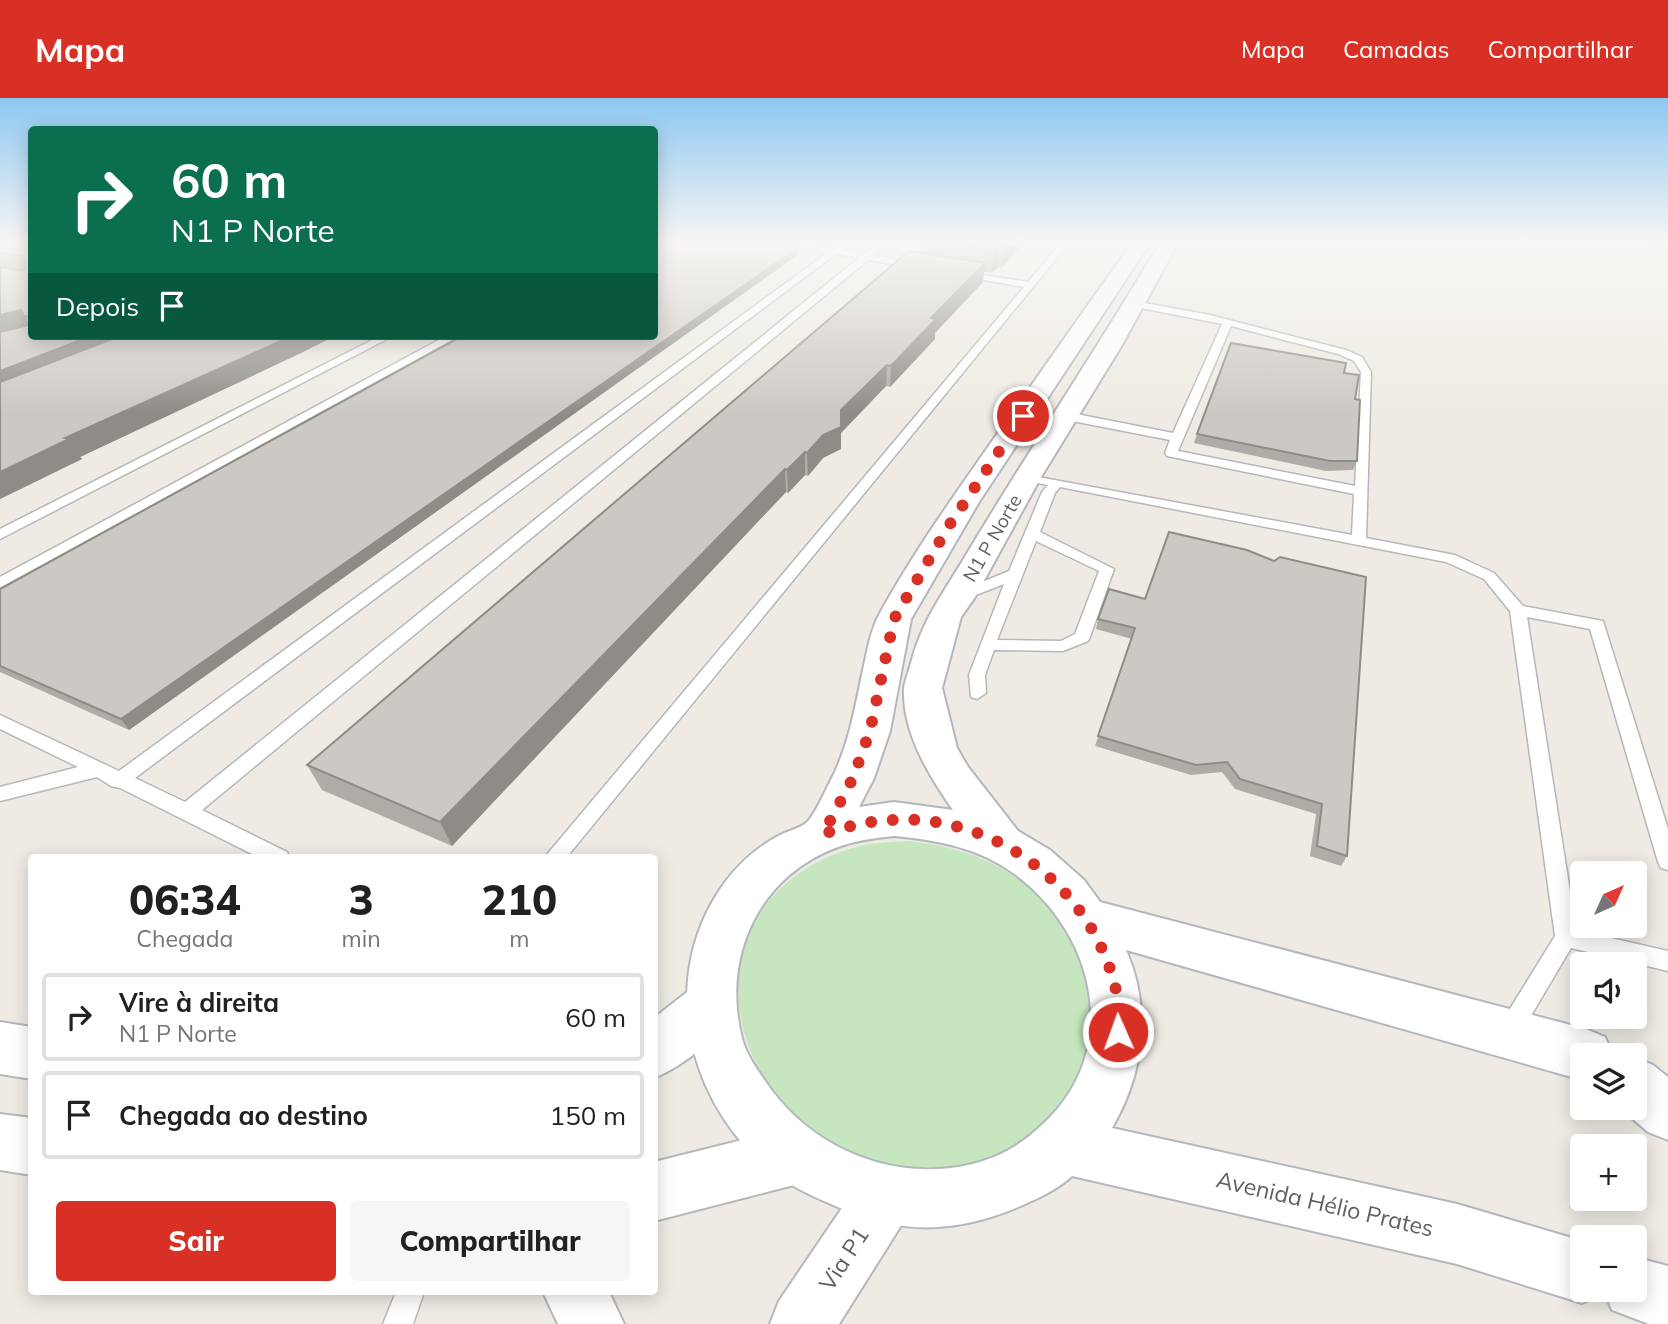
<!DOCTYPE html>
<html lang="pt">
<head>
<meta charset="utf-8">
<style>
	body { margin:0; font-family:Mulish,sans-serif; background:#f6f6f6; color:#202124; height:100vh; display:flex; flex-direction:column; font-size:26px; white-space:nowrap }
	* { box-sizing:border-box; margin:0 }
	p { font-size:23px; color:#757577 }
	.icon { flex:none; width:38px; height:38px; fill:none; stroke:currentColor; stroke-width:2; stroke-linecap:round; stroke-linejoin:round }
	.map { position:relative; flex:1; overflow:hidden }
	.side { position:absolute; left:28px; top:756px; width:630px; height:441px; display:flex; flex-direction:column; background:#fff; border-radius:7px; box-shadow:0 4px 18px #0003 }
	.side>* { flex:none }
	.guide { position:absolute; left:28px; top:28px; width:630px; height:214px; border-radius:7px; box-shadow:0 4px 18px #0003; background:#0b6e4f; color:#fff; overflow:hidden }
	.needle { width:46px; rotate:45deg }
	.controls { position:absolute; left:1570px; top:763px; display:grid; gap:14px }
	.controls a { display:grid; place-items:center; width:77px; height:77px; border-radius:7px; background:#fff; box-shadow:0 4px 18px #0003; font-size:35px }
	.pin { position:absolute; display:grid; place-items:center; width:60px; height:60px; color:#fff; margin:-30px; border:4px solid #fff; border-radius:50%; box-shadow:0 2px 7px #0007 }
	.me { position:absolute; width:77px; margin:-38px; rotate:358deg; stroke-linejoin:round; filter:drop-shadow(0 0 5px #0008) }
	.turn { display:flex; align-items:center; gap:24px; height:147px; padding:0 28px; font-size:32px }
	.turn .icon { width:91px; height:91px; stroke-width:2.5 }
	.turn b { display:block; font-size:49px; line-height:60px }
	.then { display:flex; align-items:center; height:66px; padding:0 28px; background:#0003; gap:14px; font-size:26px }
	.eta { display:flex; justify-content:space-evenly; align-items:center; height:119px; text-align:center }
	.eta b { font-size:42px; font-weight:800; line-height:49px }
	.button { display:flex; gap:14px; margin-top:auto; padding:14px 28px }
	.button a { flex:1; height:80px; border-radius:7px; background:#d93025; color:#fff; font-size:28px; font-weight:800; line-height:80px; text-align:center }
	.button a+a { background:#f6f6f6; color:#202124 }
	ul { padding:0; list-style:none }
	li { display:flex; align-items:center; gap:21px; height:88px; margin:0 14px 10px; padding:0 14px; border:4px solid #e0e0e0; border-radius:7px }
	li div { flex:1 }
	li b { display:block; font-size:26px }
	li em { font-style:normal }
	header { display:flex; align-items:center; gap:42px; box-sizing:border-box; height:98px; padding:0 35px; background:#d93025; color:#fff }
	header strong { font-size:33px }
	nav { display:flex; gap:38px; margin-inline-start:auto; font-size:24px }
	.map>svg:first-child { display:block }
	.green { fill:#c6e6c0 }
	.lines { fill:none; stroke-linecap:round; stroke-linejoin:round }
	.service-casing { stroke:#b5b8bb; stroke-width:3 }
	.tertiary-casing { stroke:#b5b8bb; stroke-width:4 }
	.secondary-casing { stroke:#b3b8bc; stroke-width:4 }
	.service { fill:#fff; fill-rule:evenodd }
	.tertiary { fill:#fff; fill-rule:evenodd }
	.secondary { fill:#fff; fill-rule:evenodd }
	.wall { fill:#afaca8 }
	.shaded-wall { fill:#8f8c88 }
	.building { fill:#ccc8c3; stroke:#8f8c88; stroke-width:2 }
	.route { stroke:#d93025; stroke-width:12; stroke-dasharray:0 21.6 }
	.labels { text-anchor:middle; stroke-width:6; stroke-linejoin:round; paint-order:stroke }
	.street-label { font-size:19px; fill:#5c6165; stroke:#fff }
	.near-street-label { font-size:23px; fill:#5c6165; stroke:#fff }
</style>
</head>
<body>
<header>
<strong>Mapa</strong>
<nav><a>Mapa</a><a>Camadas</a><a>Compartilhar</a></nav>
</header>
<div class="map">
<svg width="1668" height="1226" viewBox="0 0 1668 1226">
	<rect width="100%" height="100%" fill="#efebe4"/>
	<path class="green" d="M910,743C942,747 972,754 1001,770C1135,845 1115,1039 959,1068C924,1074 886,1069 854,1056C714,998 689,804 846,752C866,745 888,744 910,743Z"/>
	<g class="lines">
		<g class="service-casing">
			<g id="service">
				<path d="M781,145H798L833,151L841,145H850L842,152L864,156L878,145H887L873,157L925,168L921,171L868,162L202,712L287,754L290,760H260L120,690L111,688L97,679L0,703V689L78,669L0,631V617L119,673L827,155ZM836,156L859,160L185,704L135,680Z"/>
				<polygon points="1061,145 1069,145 566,760 544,760 1024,189 962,178 959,177 959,173 1028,184"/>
				<polygon points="1646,145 1668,145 1668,150"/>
				<path d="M1134,203L1210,217L1346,252L1362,259L1371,274L1366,440L1455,457L1494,475L1523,508L1603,523L1668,731V772L1661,770L1658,764L1590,531L1527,519L1576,832L1668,853V873L1571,850L1516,943L1508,946L1500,943L1496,935L1500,927L1555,838L1510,513L1484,481L1446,464L1060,389L1055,395L1040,434L1114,471L1090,539L1088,543L1063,553L994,552L985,577L986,595L977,601L971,599L969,577L1004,486L958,504L950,499L953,496L1009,473L1042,394L1048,387L1022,382V376L1352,437L1354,396L1167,358L1165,355L1170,342L1062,321V315L1066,314L1173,335L1222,226L1131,208V204ZM1231,228L1338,256L1354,263L1361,274L1355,388L1178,353ZM1036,443L1099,473L1075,536L1061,543L997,542Z"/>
				<polygon points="380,238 393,238 0,441 0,431"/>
				<polygon points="446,238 459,238 0,490 0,479"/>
				<polygon points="396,1194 424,1194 413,1226 383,1226"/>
			</g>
		</g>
		<g class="tertiary-casing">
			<g id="tertiary">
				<path d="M709,884L727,891L735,908C721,938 685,967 654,980V920L691,891Z"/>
				<polygon points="0,924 32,929 32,981 0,976"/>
				<polygon points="0,1016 32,1020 32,1077 0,1072"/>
				<polygon points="794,1029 814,1038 823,1058 814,1078 794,1087 654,1123 654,1064"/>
				<polygon points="886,1067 907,1076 916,1097 907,1118 839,1226 770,1226 779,1203 865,1076"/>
				<polygon points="543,1194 609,1194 624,1226 558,1226"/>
			</g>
		</g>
		<g class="secondary-casing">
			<g id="secondary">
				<path d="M1132,145H1150L979,404L911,521L890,633L874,680L859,709L894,704L953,712C929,678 902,634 904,590C905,582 909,573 911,565C923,519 946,492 969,452C1031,349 1098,249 1160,145H1178L1122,247L1041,379L975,499L961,519L942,590L957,650L968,669L1018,733L1050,752L1084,782L1100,804L1586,931L1605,939L1613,957H1582V982L1126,852C1152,911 1144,975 1112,1030L1457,1106L1582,1143V1192H1634V1159L1668,1168V1226H1649L1612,1212L1605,1195L1582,1205L1457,1166L1072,1078C1056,1093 1036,1101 1016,1110C961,1133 907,1137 850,1114C819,1101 788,1089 763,1066C682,994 660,871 726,783C741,763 759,748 780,737C788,733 800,730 806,725C814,719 826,691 831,682C849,647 855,609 863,572C867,555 870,533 879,517C914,453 958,392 1000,332C1044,269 1088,207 1132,145ZM894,738C938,742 980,750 1016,777C1097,838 1122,953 1043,1026C1021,1047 999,1060 968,1067C890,1084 809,1049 765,983C756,970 746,956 742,940C721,859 759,776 841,748C858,742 876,740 894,738Z"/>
				<polygon points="1634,959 1653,967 1668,979 1668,1042 1648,1034 1620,1010 1634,1010"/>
			</g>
		</g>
		<use href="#service" class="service"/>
		<use href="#tertiary" class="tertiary"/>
		<use href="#secondary" class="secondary"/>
	</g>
	<g class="wall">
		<polygon points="0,145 32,145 32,238 303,254 80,359 82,361 0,401"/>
		<polygon points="654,145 779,145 799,149 799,156 129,632 0,574 0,491"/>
		<polygon points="920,145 1024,145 1001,170 998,169 992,175 984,174 983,184 935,235 935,241 890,289 886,288 841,335 841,351 823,360 808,378 805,377 788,395 786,394 452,748 322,692 307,667 919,155"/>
		<polygon points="1344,275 1355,301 1357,363 1353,372 1326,373 1194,345 1197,336"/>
		<polygon points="1247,452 1347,758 1341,768 1310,758 1316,716 1235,691 1222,674 1191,677 1095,648 1132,541 1096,531 1098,521 1145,501"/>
	</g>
	<g class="shaded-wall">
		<polygon points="1006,145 1024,145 1001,170 1004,147"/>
		<polygon points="1000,146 998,169 992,175 994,152"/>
		<polygon points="799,149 799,156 129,632 121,621"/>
		<polygon points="985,165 983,184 935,235 935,241 890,289 891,268 931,220"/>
		<polygon points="21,212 31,230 0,237 0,217"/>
		<polygon points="91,238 146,238 0,296 0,273"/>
		<polygon points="292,238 335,238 303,254 80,359 82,361 0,401 0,374 65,340"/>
		<polygon points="887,267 886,288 841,335 841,351 823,360 808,378 807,355 823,337 841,312"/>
		<polygon points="805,354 805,377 788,395 787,372"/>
		<polygon points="785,371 786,394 452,748 440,724"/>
	</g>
	<g class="building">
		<polygon points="0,145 32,145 32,219 24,218 21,212 0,217 0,169 22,173 25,171 24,158 0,155"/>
		<polygon points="654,145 775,145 799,149 121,621 0,568 0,491 462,238 654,238"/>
		<polygon points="951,145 1006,145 1004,147 1000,146 994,152"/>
		<polygon points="909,153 985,165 931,220 936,221 891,268 887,267 841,312 841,329 823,337 807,355 805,354 787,372 785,371 440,724 307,667"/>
		<polygon points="32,222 32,238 91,238 0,273 0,234 29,227"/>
		<polygon points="120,238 292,238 65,340 69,341 0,374 0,284"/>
		<polygon points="1231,245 1346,265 1344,275 1359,277 1355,301 1360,302 1357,363 1330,363 1197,336"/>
		<polygon points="1169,434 1247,452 1274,463 1280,459 1366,479 1347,758 1317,748 1322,706 1240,681 1227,664 1196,667 1098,638 1135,530 1098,521 1109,491 1145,501"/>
	</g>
	<linearGradient id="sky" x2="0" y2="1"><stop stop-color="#8dc8f1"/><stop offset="0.46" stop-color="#f8f6f3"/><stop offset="1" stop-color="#f8f6f3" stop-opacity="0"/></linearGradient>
	<rect width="1668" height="316" fill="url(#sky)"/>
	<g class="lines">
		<path class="route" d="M1023,318L950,426L894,521L870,633L853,680L823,736C846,729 868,723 891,722C996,715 1093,791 1116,892C1119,905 1118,921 1118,934"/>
	</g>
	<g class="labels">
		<g class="street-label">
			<text transform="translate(992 440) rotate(-60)" y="7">N1 P Norte</text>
		</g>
		<g class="near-street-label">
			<text transform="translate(1325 1106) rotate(13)" y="8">Avenida Hélio Prates</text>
			<text transform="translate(844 1161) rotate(-57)" y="8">Via P1</text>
		</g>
	</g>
</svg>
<div class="controls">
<a><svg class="needle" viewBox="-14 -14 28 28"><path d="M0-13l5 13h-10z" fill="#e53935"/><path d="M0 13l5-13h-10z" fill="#757577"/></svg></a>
<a><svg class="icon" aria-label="sound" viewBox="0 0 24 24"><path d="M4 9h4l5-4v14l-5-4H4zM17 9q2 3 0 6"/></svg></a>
<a><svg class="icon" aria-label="layers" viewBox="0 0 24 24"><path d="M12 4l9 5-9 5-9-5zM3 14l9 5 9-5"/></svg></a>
<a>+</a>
<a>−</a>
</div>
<div class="pin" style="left:1023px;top:318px;background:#d93025"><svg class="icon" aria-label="arrive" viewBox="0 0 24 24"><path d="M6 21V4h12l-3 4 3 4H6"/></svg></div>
<svg class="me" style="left:1118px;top:934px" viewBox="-20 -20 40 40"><circle r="17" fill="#d93025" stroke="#fff" stroke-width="3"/><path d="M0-11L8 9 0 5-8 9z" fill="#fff"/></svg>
<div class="guide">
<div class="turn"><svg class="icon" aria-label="right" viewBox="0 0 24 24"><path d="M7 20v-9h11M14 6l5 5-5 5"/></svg><div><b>60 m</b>N1 P Norte</div></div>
<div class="then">Depois<svg class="icon" aria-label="arrive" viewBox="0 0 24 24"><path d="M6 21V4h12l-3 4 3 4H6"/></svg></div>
</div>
<section class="side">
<div class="eta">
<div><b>06:34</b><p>Chegada</p></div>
<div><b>3</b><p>min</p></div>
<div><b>210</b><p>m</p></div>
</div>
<ul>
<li><svg class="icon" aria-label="right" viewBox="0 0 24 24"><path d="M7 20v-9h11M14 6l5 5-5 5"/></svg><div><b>Vire à direita</b><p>N1 P Norte</p></div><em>60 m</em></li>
<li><svg class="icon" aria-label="arrive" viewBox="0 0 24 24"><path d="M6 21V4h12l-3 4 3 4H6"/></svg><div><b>Chegada ao destino</b></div><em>150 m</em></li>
</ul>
<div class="button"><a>Sair</a><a>Compartilhar</a></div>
</section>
</div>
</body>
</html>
